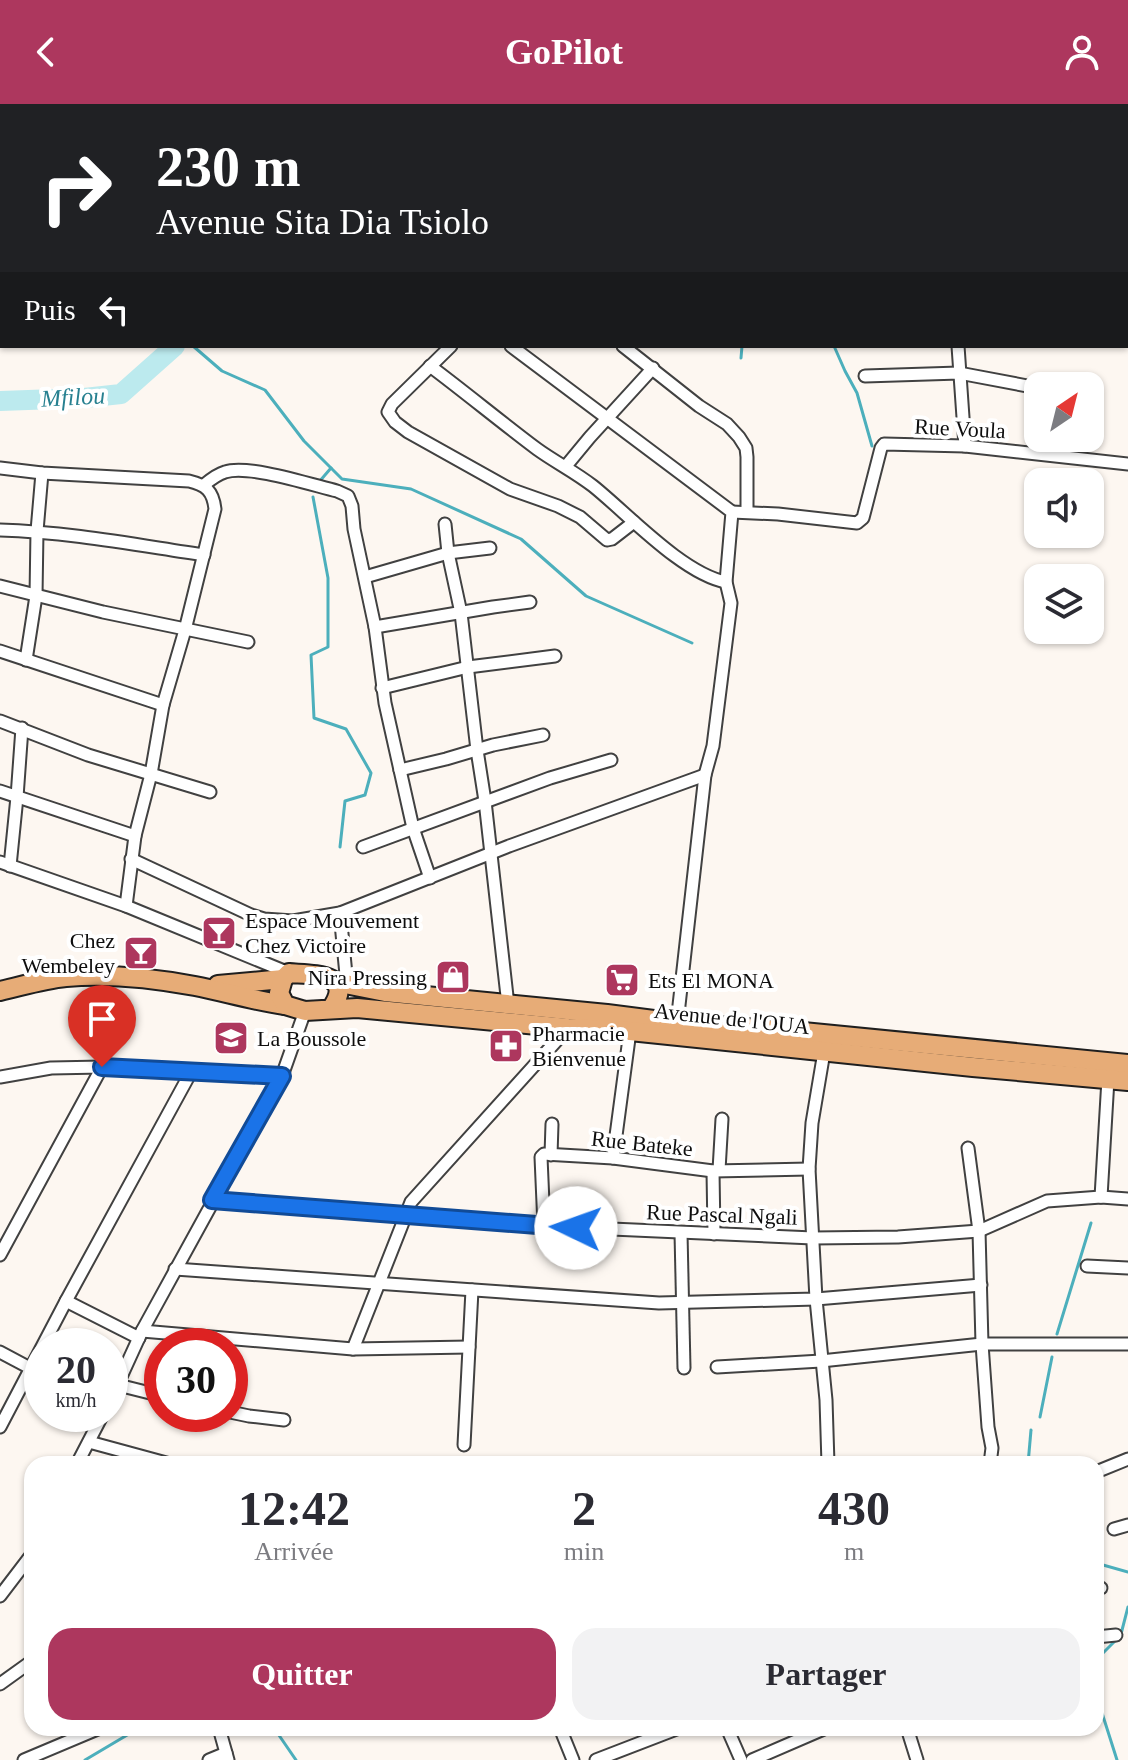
<!DOCTYPE html>
<html lang="fr">
<head>
<meta charset="utf-8">
<style>
	body { margin:0; font-family:Georgia,serif; background:#f2f2f3; color:#2b2b33; height:100vh; display:flex; flex-direction:column; font-size:30px; white-space:nowrap }
	* { box-sizing:border-box; margin:0 }
	p { font-size:26px; color:#7c7c81 }
	.icon { flex:none; width:44px; height:44px; fill:none; stroke:currentColor; stroke-width:2; stroke-linecap:round; stroke-linejoin:round }
	.map { position:relative; flex:1; overflow:hidden }
	.drawer { position:absolute; left:24px; top:1352px; width:1080px; height:280px; display:flex; flex-direction:column; background:#fff; border-radius:24px; box-shadow:0 2px 6px #0004 }
	.drawer>* { flex:none }
	.guide { position:absolute; left:0px; top:0px; width:1128px; height:244px; box-shadow:0 2px 6px #0004; background:#202124; color:#fff; overflow:hidden }
	.needle { width:52px; rotate:35deg }
	.controls { position:absolute; left:1024px; top:268px; display:grid; gap:16px }
	.controls a { display:grid; place-items:center; width:80px; height:80px; border-radius:16px; background:#fff; box-shadow:0 2px 6px #0004; font-size:40px }
	.speed { position:absolute; left:24px; top:1224px; display:flex; gap:16px; font-size:40px; font-weight:700; text-align:center }
	.speed>* { display:grid; place-content:center; width:104px; height:104px; border-radius:50%; background:#fff; box-shadow:0 2px 6px #0004; line-height:1 }
	.speed small { font-size:20px; font-weight:400 }
	.speed .limit { border:12px solid #d22; background:#fff; color:#111 }
	.pin { position:absolute; display:grid; place-items:center; width:68px; height:68px; color:#fff; margin:-82px -34px; border-radius:50% 50% 50% 0; rotate:-45deg; box-shadow:0 0 8px #0007 }
	.pin .icon { rotate:45deg }
	.me { position:absolute; width:88px; margin:-44px; rotate:273deg; stroke-linejoin:round; filter:drop-shadow(0 0 6px #0008) }
	.turn { display:flex; align-items:center; gap:28px; height:168px; padding:0 24px; font-size:36px }
	.turn .icon { width:104px; height:104px; stroke-width:2.5 }
	.turn b { display:block; font-size:56px; line-height:68px }
	.then { display:flex; align-items:center; height:76px; padding:0 24px; background:#0003; gap:16px; font-size:30px }
	.eta { display:flex; justify-content:space-evenly; align-items:center; height:136px; text-align:center }
	.eta b { font-size:48px; font-weight:700; line-height:56px }
	.button { display:flex; gap:16px; margin-top:auto; padding:16px 24px }
	.button a { flex:1; height:92px; border-radius:24px; background:#ad375e; color:#fff; font-size:32px; font-weight:700; line-height:92px; text-align:center }
	.button a+a { background:#f2f2f3; color:#2b2b33 }
	header { display:flex; justify-content:space-between; align-items:center; height:104px; padding:0 24px; background:#ad375e; color:#fff; font-size:36px; font-weight:700 }
	.map>svg:first-child { display:block }
	.lines { fill:none; stroke-linecap:round; stroke-linejoin:round }
	.stream { stroke:#4cafbc; stroke-width:3 }
	.river { stroke:#bceaee; stroke-width:20 }
	.minor-casing { stroke:#414141; stroke-width:15 }
	.primary-casing { stroke:#1f1f1f; stroke-width:22 }
	.minor { stroke:#fff; stroke-width:11 }
	.primary { stroke:#e7ac77; stroke-width:18 }
	.route-casing { stroke:#114b97; stroke-width:20 }
	.route { stroke:#1a73e8; stroke-width:14 }
	.labels { text-anchor:middle; stroke-width:8; stroke-linejoin:round; paint-order:stroke }
	.street-label { font-size:22px; fill:#0e0e0e; stroke:#fff }
	.poi-label { font-size:22px; fill:#0e0e0e; stroke:#fff; text-anchor:start }
	.water-label { font-size:24px; font-style:italic; fill:#278090; stroke:#fff }
</style>
</head>
<body>
<header><svg class="icon" aria-label="back" viewBox="0 0 24 24"><path d="M15 5l-7 7 7 7"/></svg>GoPilot<svg class="icon" aria-label="person" viewBox="0 0 24 24"><circle cx="12" cy="8" r="4"/><path d="M4 21q1-7 8-7t8 7"/></svg></header>
<div class="map">
<svg width="1128" height="1656" viewBox="0 0 1128 1656">
	<rect width="100%" height="100%" fill="#fdf7f1"/>
	<g class="lines">
		<g class="stream">
			<polyline points="315,0 315,2"/>
			<polyline points="731,0 732,2"/>
			<polyline points="1021,0 1021,2"/>
			<polyline points="1126,168 1128,171"/>
			<polyline points="193,242 222,267 265,286 304,337 342,375 411,385 521,435 586,492 692,539"/>
			<polyline points="834,242 845,267 857,289 872,342"/>
			<polyline points="741,254 742,242"/>
			<polyline points="319,378 331,364"/>
			<polyline points="313,393 328,474 328,543 311,551 314,614 346,625 371,669 365,691 345,697 340,743"/>
			<polyline points="1057,1230 1091,1119"/>
			<polyline points="1040,1313 1052,1253"/>
			<polyline points="1028,1360 1031,1326"/>
			<polyline points="1096,1459 1128,1468"/>
			<polyline points="1121,1530 1128,1503"/>
			<polyline points="1096,1556 1116,1536"/>
			<polyline points="1096,1590 1117,1656"/>
			<polyline points="274,1624 296,1656"/>
			<polyline points="85,1656 139,1624"/>
		</g>
		<g class="river">
			<polyline points="362,2 364,0"/>
			<polyline points="0,297 84,294 121,290 175,242"/>
		</g>
		<g class="minor-casing">
			<g id="minor">
				<polyline points="177,0 192,2"/>
				<polyline points="139,2 139,0"/>
				<polyline points="1126,46 1128,45"/>
				<polyline points="0,66 2,66"/>
				<polyline points="0,124 2,124"/>
				<polyline points="0,166 2,166"/>
				<polyline points="1126,208 1128,208"/>
				<polyline points="451,242 392,300 388,308 395,318 408,328 510,385 558,402 580,413 607,436 612,435 634,418"/>
				<polyline points="511,242 732,408 726,478 731,499 713,642 705,671 677,919"/>
				<polyline points="623,242 699,302 727,320 739,333 746,344 747,353 747,408"/>
				<polyline points="958,242 965,342"/>
				<path d="M430,262C466,289 501,318 537,345C555,358 575,368 593,382C628,410 683,470 726,478"/>
				<polyline points="865,272 959,269 1038,284"/>
				<polyline points="566,362 590,333 653,264"/>
				<path d="M0,364L42,369L189,377C206,381 213,387 215,405L185,526L163,601L151,670L135,732L126,802"/>
				<path d="M204,381C210,376 218,370 225,368C248,360 312,381 337,387L348,392L352,402L354,425L375,523L385,599L413,724L430,774"/>
				<polyline points="732,408 778,410 857,419 863,414 881,344 884,340 965,342 1128,360"/>
				<polyline points="445,420 448,449 461,509 477,646 485,697 508,901"/>
				<path d="M0,426C69,428 136,441 204,451"/>
				<polyline points="365,473 448,449 490,444"/>
				<polyline points="0,482 103,508 248,538"/>
				<polyline points="375,523 493,503 530,498"/>
				<polyline points="0,547 163,601"/>
				<polyline points="26,556 36,492 37,427 42,369"/>
				<polyline points="382,584 468,563 555,552"/>
				<polyline points="0,617 88,651 210,688"/>
				<polyline points="400,666 446,655 493,641 543,631"/>
				<polyline points="0,687 135,732"/>
				<polyline points="363,743 550,674 611,656"/>
				<polyline points="131,755 251,811 264,815 293,817 340,809 509,742 705,671"/>
				<polyline points="0,758 126,802 289,869"/>
				<polyline points="10,762 17,693 22,624"/>
				<polyline points="340,809 347,881"/>
				<polyline points="824,948 812,1019 809,1065 816,1195 826,1296 828,1360"/>
				<polyline points="0,973 51,964 102,963 282,972"/>
				<polyline points="968,1044 979,1127 982,1240 988,1323 992,1344 990,1360"/>
				<polyline points="551,1051 552,1020"/>
				<polyline points="613,1054 630,927"/>
				<polyline points="719,1066 722,1015"/>
				<polyline points="713,1067 714,1130"/>
				<polyline points="1101,1093 1108,975"/>
				<polyline points="212,1096 544,1122 813,1134 898,1133 979,1127 1047,1097 1101,1093 1128,1095"/>
				<polyline points="544,1122 541,1053 544,1050 613,1054 713,1067 809,1065"/>
				<polyline points="681,1129 684,1264"/>
				<polyline points="0,1151 102,963"/>
				<polyline points="1087,1162 1128,1164"/>
				<polyline points="175,1165 659,1199 816,1195 981,1181"/>
				<polyline points="66,1197 139,1234"/>
				<polyline points="142,1227 353,1245 469,1243"/>
				<polyline points="353,1245 411,1098 568,924"/>
				<polyline points="0,1248 30,1264"/>
				<polyline points="717,1263 821,1257 982,1240 1128,1240"/>
				<polyline points="118,1281 162,1292"/>
				<polyline points="110,1297 142,1227 282,972 305,907"/>
				<polyline points="230,1308 249,1312 284,1316"/>
				<polyline points="0,1323 66,1197 191,968"/>
				<polyline points="89,1338 170,1360"/>
				<polyline points="464,1341 472,1186"/>
				<polyline points="77,1360 103,1310"/>
				<polyline points="1096,1368 1128,1355"/>
				<polyline points="1114,1425 1128,1421"/>
				<polyline points="1096,1485 1101,1484"/>
				<polyline points="0,1492 32,1450"/>
				<polyline points="1096,1533 1116,1531"/>
				<polyline points="0,1580 32,1557"/>
				<polyline points="219,1624 228,1656"/>
				<polyline points="560,1624 573,1656"/>
				<polyline points="727,1624 741,1656"/>
				<polyline points="907,1624 917,1656"/>
				<polyline points="24,1656 100,1624"/>
				<polyline points="209,1656 226,1649"/>
				<polyline points="596,1656 679,1624"/>
				<polyline points="752,1656 826,1624"/>
			</g>
		</g>
		<g class="primary-casing">
			<g id="primary">
				<polyline points="335,878 385,888 607,910 677,919 803,928 1128,960"/>
				<polyline points="218,881 283,875"/>
				<path d="M0,887C22,882 44,875 66,873C109,869 153,874 195,882C225,888 255,897 285,901"/>
				<path d="M331,905C357,868 310,871 289,869L283,875L279,889L285,901L305,907L357,904L568,924L630,927L973,963L1128,977"/>
			</g>
		</g>
		<use href="#minor" class="minor"/>
		<use href="#primary" class="primary"/>
	</g>
	<g class="lines">
		<g class="route-casing">
			<polyline id="route" points="102,963 282,972 212,1096 576,1124"/>
		</g>
		<use href="#route" class="route"/>
	</g>
	<defs>
		<g id="bar-square" transform="scale(1.8)"><rect x="-9" y="-9" width="18" height="18" rx="4" fill="#ad375e" stroke="#fff"/><path d="M-6-5H6L.8 .8V4.5H3.5V6h-7V4.5H-.8V.8Z" fill="#fff"/></g>
		<g id="shop-square" transform="scale(1.8)"><rect x="-9" y="-9" width="18" height="18" rx="4" fill="#ad375e" stroke="#fff"/><path d="M-5-2.5h2.3a2.7 3.5 0 0 1 5.4 0H5L5.5 6h-11ZM-1.5-2.5h3a1.5 2.3 0 0 0-3 0Z" fill="#fff"/></g>
		<g id="supermarket-square" transform="scale(1.8)"><rect x="-9" y="-9" width="18" height="18" rx="4" fill="#ad375e" stroke="#fff"/><path d="M-6-5.5h2.5l.6 2H6L4.5 2H-2.5L-4.4-4H-6ZM-1.5 3.2a1.3 1.3 0 1 0 .1 0ZM3 3.2a1.3 1.3 0 1 0 .1 0Z" fill="#fff"/></g>
		<g id="school-square" transform="scale(1.8)"><rect x="-9" y="-9" width="18" height="18" rx="4" fill="#ad375e" stroke="#fff"/><path d="M0-5L7-2L0 1L-7-2ZM-4 1L0 2.5L4 1V4Q0 6-4 4Z" fill="#fff"/></g>
		<g id="pharmacy-square" transform="scale(1.8)"><rect x="-9" y="-9" width="18" height="18" rx="4" fill="#ad375e" stroke="#fff"/><path d="M-2-6h4v4h4v4h-4v4h-4v-4h-4v-4h4Z" fill="#fff"/></g>
	</defs>
	<g fill-rule="evenodd">
		<use href="#bar-square" x="219" y="829"/>
		<use href="#bar-square" x="141" y="849"/>
		<use href="#shop-square" x="453" y="873"/>
		<use href="#supermarket-square" x="622" y="876"/>
		<use href="#school-square" x="231" y="934"/>
		<use href="#pharmacy-square" x="506" y="942"/>
	</g>
	<g class="labels">
		<g class="street-label">
			<text transform="translate(960 324) rotate(3)" y="8">Rue Voula</text>
			<text transform="translate(732 914) rotate(6)" y="8">Avenue de l'OUA</text>
			<text transform="translate(642 1039) rotate(6)" y="8">Rue Bateke</text>
			<text transform="translate(722 1110) rotate(2)" y="8">Rue Pascal Ngali</text>
		</g>
		<g class="poi-label">
			<text x="245" y="824">Espace Mouvement<tspan x="245" dy="25">Chez Victoire</tspan></text>
			<text x="115" y="844" text-anchor="end">Chez<tspan x="115" dy="25">Wembeley</tspan></text>
			<text x="427" y="881" text-anchor="end">Nira Pressing</text>
			<text x="648" y="884">Ets El MONA</text>
			<text x="532" y="937">Pharmacie<tspan x="532" dy="25">Bienvenue</tspan></text>
			<text x="257" y="942">La Boussole</text>
		</g>
		<g class="water-label">
			<text transform="translate(73 293) rotate(-3)" y="8">Mfilou</text>
		</g>
	</g>
</svg>
<div class="controls">
<a><svg class="needle" viewBox="-14 -14 28 28"><path d="M0-13l5 13h-10z" fill="#e53935"/><path d="M0 13l5-13h-10z" fill="#7c7c81"/></svg></a>
<a><svg class="icon" aria-label="sound" viewBox="0 0 24 24"><path d="M4 9h4l5-4v14l-5-4H4zM17 9q2 3 0 6"/></svg></a>
<a><svg class="icon" aria-label="layers" viewBox="0 0 24 24"><path d="M12 4l9 5-9 5-9-5zM3 14l9 5 9-5"/></svg></a>
</div>
<div class="speed"><div>20<small>km/h</small></div><div class="limit">30</div></div>
<div class="pin" style="left:102px;top:963px;background:#d93025"><svg class="icon" aria-label="arrive" viewBox="0 0 24 24"><path d="M6 21V4h12l-3 4 3 4H6"/></svg></div>
<svg class="me" style="left:576px;top:1124px" viewBox="-20 -20 40 40"><circle r="19" fill="#fff"/><path d="M0-13L10 11 0 6-10 11z" fill="#1a73e8"/></svg>
<div class="guide">
<div class="turn"><svg class="icon" aria-label="right" viewBox="0 0 24 24"><path d="M7 20v-9h11M14 6l5 5-5 5"/></svg><div><b>230 m</b>Avenue Sita Dia Tsiolo</div></div>
<div class="then">Puis<svg class="icon" aria-label="left" viewBox="0 0 24 24"><path d="M17 20v-9H6M10 6l-5 5 5 5"/></svg></div>
</div>
<section class="drawer">
<div class="eta">
<div><b>12:42</b><p>Arrivée</p></div>
<div><b>2</b><p>min</p></div>
<div><b>430</b><p>m</p></div>
</div>
<div class="button"><a>Quitter</a><a>Partager</a></div>
</section>
</div>
</body>
</html>
